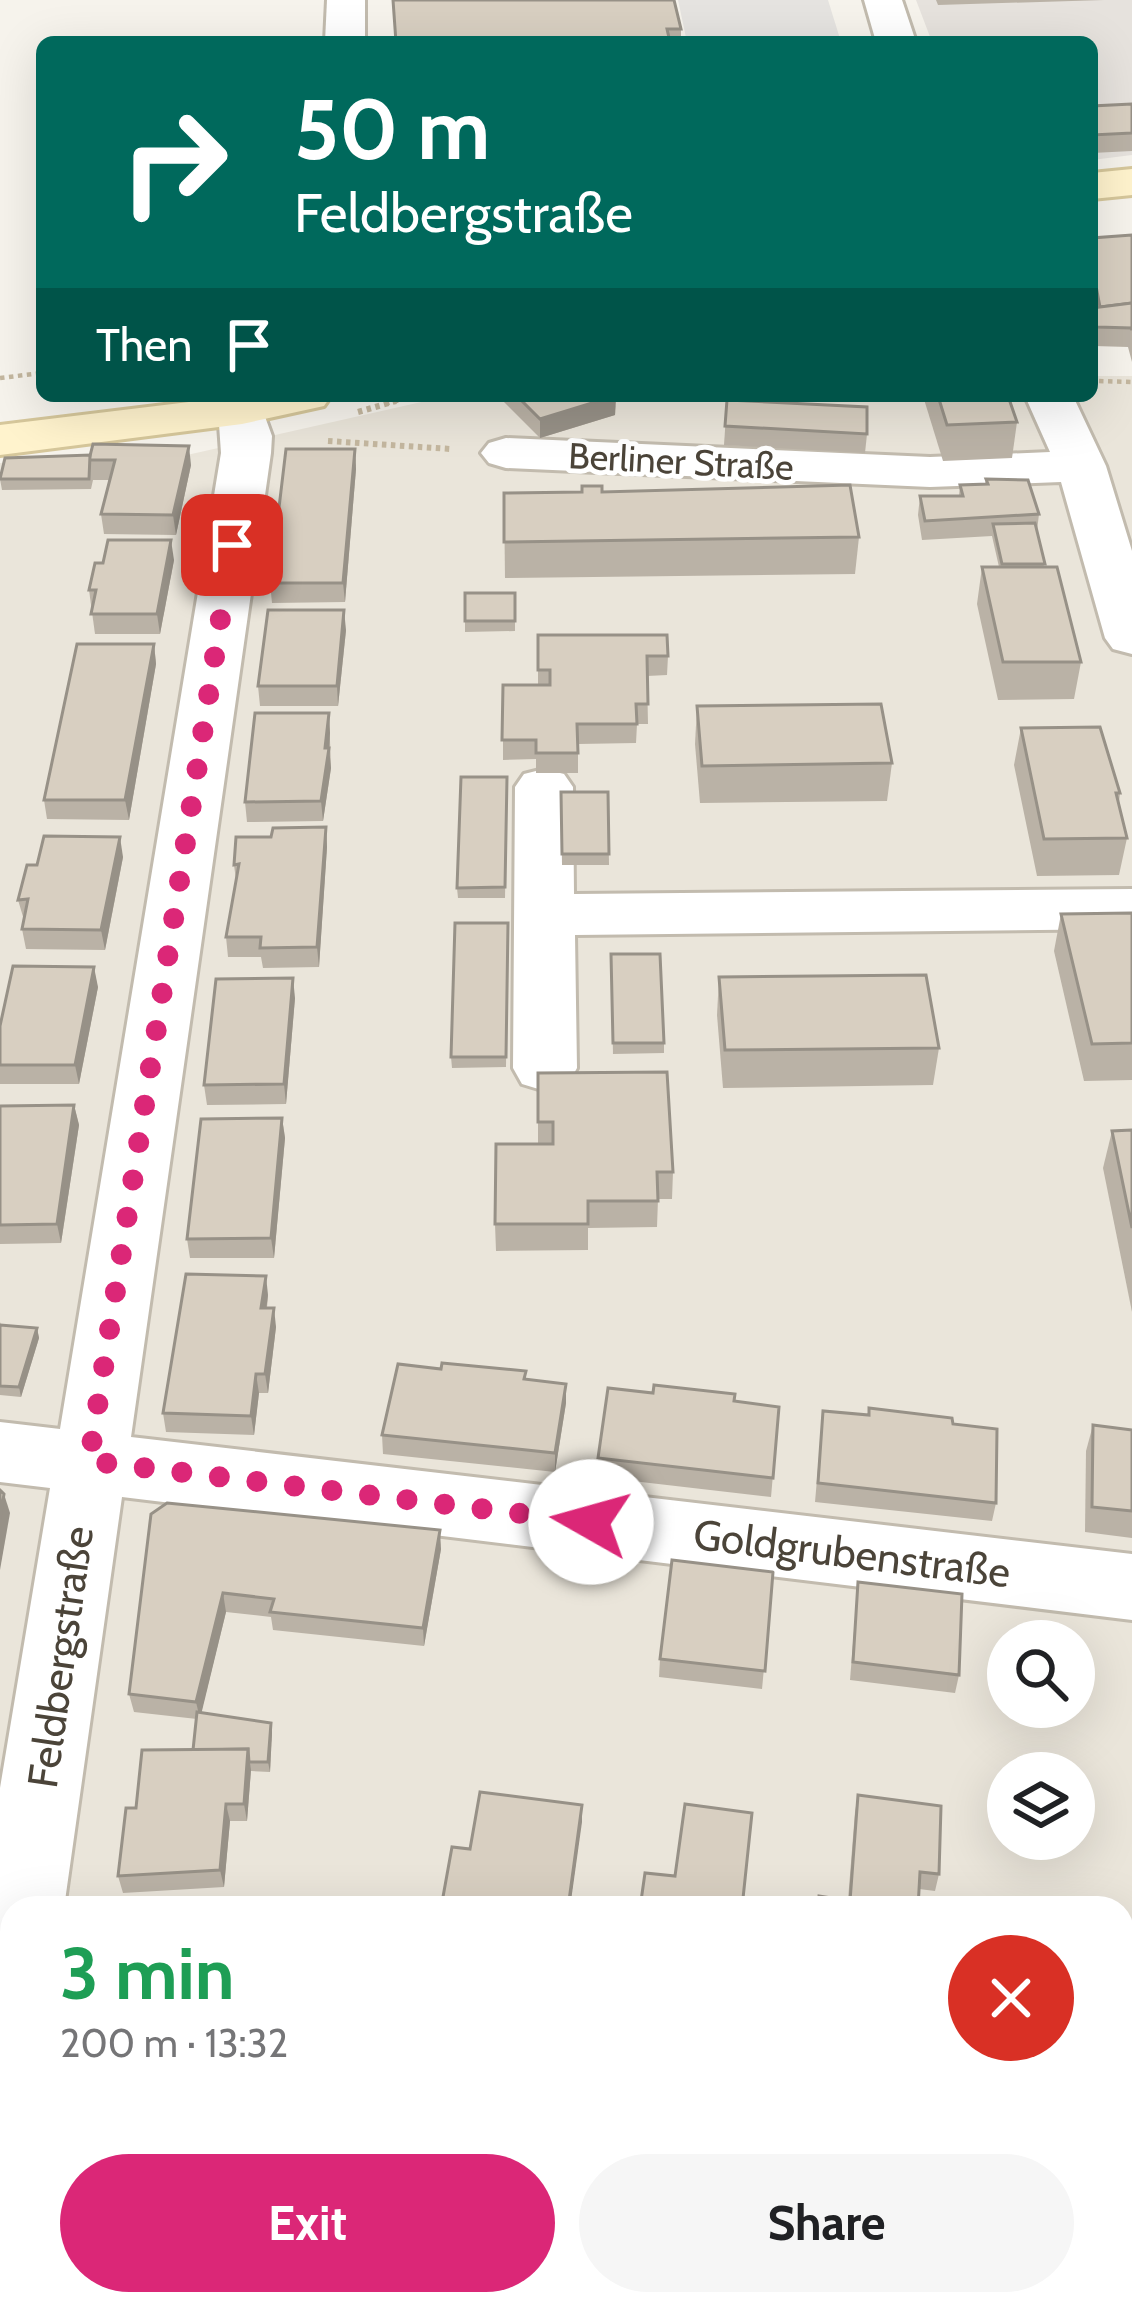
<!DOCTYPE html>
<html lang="en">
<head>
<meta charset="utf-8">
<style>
	body { margin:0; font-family:Cabin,sans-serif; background:#f6f6f6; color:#202124; height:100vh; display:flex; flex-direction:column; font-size:45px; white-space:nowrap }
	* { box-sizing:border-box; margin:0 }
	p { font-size:39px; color:#757577 }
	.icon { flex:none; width:66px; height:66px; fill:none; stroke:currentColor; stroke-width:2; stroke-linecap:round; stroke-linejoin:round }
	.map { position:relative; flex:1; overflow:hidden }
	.side { position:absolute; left:0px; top:1896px; width:1134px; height:420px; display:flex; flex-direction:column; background:#fff; border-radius:36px 36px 0 0; box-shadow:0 12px 48px #0002 }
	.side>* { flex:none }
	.top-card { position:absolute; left:36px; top:36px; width:1062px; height:366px; border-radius:18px; box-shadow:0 12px 48px #0002; background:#00695c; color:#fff; overflow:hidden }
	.buttons { position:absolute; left:987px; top:1620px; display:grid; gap:24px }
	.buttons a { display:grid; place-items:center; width:108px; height:108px; border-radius:50%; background:#fff; box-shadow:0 12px 48px #0002; font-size:60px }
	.pin { position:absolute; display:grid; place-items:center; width:102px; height:102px; color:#fff; margin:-51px; border-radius:24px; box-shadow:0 6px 18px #0006 }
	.me { position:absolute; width:132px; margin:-66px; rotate:277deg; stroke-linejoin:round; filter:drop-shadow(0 0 9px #0008) }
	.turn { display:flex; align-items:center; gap:42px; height:252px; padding:0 60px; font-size:54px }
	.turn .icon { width:156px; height:156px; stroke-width:2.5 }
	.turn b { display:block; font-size:84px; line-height:102px }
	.then { display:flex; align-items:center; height:114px; padding:0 60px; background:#0003; gap:24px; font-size:45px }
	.round { display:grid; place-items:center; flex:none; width:126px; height:126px; border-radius:63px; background:#f6f6f6 }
	.summary { display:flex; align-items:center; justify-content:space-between; height:204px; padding:0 60px }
	h1 { font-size:72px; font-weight:700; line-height:90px; color:#1e9e55 }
	.button { display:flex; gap:24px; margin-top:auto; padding:24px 60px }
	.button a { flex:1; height:138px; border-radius:72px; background:#db2777; color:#fff; font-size:48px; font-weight:700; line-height:138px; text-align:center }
	.button a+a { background:#f6f6f6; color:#202124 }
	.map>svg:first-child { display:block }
	.residential { fill:#eae5da; fill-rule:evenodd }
	.industrial { fill:#e6e2dd }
	.parking { fill:#e5e3e0 }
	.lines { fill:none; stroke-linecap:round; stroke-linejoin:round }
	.street-casing { stroke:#c2bbae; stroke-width:6 }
	.secondary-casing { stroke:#d6c79b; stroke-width:6 }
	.path-far1 { stroke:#c4b79f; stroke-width:4.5; stroke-dasharray:4.5 4.5; stroke-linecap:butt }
	.path { stroke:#c4b79f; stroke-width:6; stroke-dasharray:4.5 4.5; stroke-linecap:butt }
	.street { fill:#fff; fill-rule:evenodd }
	.secondary { fill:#fff3cd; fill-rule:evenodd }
	.wall { fill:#bab2a6 }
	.shaded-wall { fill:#979187 }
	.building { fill:#d8cfc1; stroke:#979187; stroke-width:3 }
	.route { stroke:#db2777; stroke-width:21; stroke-dasharray:0 37.8 }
	.labels { text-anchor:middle; stroke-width:10; stroke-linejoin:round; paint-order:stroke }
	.far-street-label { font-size:36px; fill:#4b4439; stroke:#fff }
	.street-label { font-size:42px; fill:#4b4439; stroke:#fff }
</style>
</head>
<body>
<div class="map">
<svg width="1132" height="2316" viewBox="0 0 1132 2316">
	<rect width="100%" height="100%" fill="#f6f3ec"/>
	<path class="residential" d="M1092,376H1132V2316H0V463L187,455L448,396H1092ZM1008,1641H1074V1707H1008ZM1008,1773H1074V1839H1008ZM12,1908H1122V2304H12Z"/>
	<polygon class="industrial" points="916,0 1132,0 1132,155 1092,160 1092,42 932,42"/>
	<polygon class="parking" points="678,0 828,0 841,42 687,42"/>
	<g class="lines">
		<g class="street-casing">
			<g id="street">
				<polygon points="327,0 365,0 365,42 325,42"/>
				<polygon points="864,0 902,0 916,42 876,42"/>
				<polygon points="244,396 259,400 272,436 271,453 131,1437 1132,1554 1132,1620 122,1497 64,1908 12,1908 12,2097 0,2102 0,1788 50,1488 0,1482 0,1422 60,1429 221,453 218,410 225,400"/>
				<polygon points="1025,396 1073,396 1106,466 1132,551 1132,654 1113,649 1105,638 1061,482 930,487 506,468 489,463 481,453 489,443 506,438 930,457 1050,452"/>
				<polygon points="544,769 564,774 573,787 574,894 1132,889 1132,929 575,935 577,1068 568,1084 545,1091 522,1084 513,1068 515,787 524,774"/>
			</g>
		</g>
		<g class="secondary-casing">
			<g id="secondary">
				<polygon points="1132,169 1132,195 1092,199 1092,173"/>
				<polygon points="238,396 331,396 324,406 242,424 0,455 0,425"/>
			</g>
		</g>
		<g class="path-far1">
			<polyline points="0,378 42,373"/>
			<polyline points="1099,381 1132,382"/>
			<polyline points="385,404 415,396"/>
		</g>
		<g class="path">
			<polyline points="358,412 396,401"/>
			<polyline points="328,441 451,449"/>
		</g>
		<use href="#street" class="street"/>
		<use href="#secondary" class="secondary"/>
	</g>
	<g class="wall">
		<polygon points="936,0 1104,0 938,5"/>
		<polygon points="681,29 681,42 395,42"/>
		<polygon points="1132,104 1132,151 1092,153 1092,106"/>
		<polygon points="1132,235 1132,362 1128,347 1094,346 1092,343 1092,308 1097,307 1092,284 1092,238"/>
		<polygon points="503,396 616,396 615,415 540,438 503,401"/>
		<polygon points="923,396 1008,396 1017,422 1012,458 943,461"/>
		<polygon points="727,400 867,434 865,453 724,445"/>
		<polygon points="355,449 356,469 345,602 272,603 270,583"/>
		<polygon points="90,455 191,465 176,535 104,534 101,514 110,480 93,480 91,489 2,490 0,479"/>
		<polygon points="986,479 1039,514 1037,531 1044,567 1081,662 1074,699 998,700 977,604 982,567 999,567 992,536 922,540 918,515 920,496 959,496 960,485 985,484"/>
		<polygon points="602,492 859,537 855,574 505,578 504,493"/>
		<polygon points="174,560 160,634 95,634 89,590"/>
		<polygon points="465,593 515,593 515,631 465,632"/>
		<polygon points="346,630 338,706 260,706 258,686"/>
		<polygon points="538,635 668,656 667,675 647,676 648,724 637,724 636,743 578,744 578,773 536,773 536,759 503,760 503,685 538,685"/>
		<polygon points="154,644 156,664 129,820 47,819 44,800"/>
		<polygon points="697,706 892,763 887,801 700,803 695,744"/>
		<polygon points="329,713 331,768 323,821 247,822 245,802"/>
		<polygon points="1021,728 1120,793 1119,802 1127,838 1119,875 1037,876 1014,765"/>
		<polygon points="507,777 505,898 458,898 457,888"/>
		<polygon points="561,792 608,792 609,865 562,865"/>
		<polygon points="326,827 327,847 319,967 263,968 261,957 228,957 226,937 236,880 234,865 271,837"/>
		<polygon points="123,857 105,950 26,949 22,929 24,920 18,900"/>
		<polygon points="1132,913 1132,1080 1084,1081 1054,951 1061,914"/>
		<polygon points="508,923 506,1067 452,1068 451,1057"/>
		<polygon points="611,954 664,1043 664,1053 613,1054"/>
		<polygon points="719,977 939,1048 933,1085 723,1088 717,1015"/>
		<polygon points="98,987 79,1084 0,1084 0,1026"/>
		<polygon points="295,998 286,1104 207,1105 204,1085"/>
		<polygon points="538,1073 673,1172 672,1199 658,1199 657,1227 588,1228 588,1250 496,1251 495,1224 538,1144"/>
		<polygon points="74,1105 79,1125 61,1243 0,1244 0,1106"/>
		<polygon points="282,1118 285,1138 274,1258 190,1258 187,1239"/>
		<polygon points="1132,1130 1132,1312 1103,1168 1112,1131"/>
		<polygon points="268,1295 267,1308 276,1327 268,1393 259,1393 254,1435 166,1432 163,1413"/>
		<polygon points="0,1322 1,1325 37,1328 39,1338 21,1397 0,1395"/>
		<polygon points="441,1369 526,1371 526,1379 566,1403 555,1472 383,1454 382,1435"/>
		<polygon points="734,1401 779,1407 771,1497 598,1477 598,1458"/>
		<polygon points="869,1408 953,1424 996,1503 992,1521 815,1502 823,1411 868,1415"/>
		<polygon points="1093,1425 1132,1430 1132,1538 1085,1532 1086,1451"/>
		<polygon points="167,1503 441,1549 424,1646 273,1630 271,1617 226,1612 201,1713 272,1732 270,1772 251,1771 251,1770 247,1821 230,1821 224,1887 123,1893 118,1876 136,1808 193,1750 197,1719 134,1712 129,1694"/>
		<polygon points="773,1572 762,1689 659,1677 660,1659"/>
		<polygon points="858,1582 959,1675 955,1693 850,1680"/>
		<polygon points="858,1795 939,1874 935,1891 919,1889 848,1900 855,1812"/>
		<polygon points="1122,1923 1132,1924 1132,2064 1122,2063"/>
	</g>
	<g class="shaded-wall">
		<polygon points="616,396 615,415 540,438 540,419"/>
		<polygon points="189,446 191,465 176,535 173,515"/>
		<polygon points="355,449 356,469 345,602 343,583"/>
		<polygon points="171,540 174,560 160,634 157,614"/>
		<polygon points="344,610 346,630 338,706 337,686"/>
		<polygon points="154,644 156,664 129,820 125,800"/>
		<polygon points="329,713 330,733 329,751 329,748 331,768 323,821 321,801"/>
		<polygon points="326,827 327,847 319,967 317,947"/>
		<polygon points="120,837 123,857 105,950 101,930"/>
		<polygon points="94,967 98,987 79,1084 75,1065"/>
		<polygon points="293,978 295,998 286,1104 284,1084"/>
		<polygon points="74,1105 79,1125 61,1243 57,1224"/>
		<polygon points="282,1118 285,1138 274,1258 271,1238"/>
		<polygon points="266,1276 268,1295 264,1327 261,1308"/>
		<polygon points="274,1308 276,1327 268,1393 265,1374"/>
		<polygon points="37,1328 39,1338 21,1397 19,1387"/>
		<polygon points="256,1374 259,1393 254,1435 251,1416"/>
		<polygon points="566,1384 566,1403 555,1472 555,1453"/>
		<polygon points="4,1494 10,1513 0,1570 0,1518"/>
		<polygon points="440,1530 441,1549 424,1646 423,1628"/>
		<polygon points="223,1593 226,1612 200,1719 196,1702"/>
		<polygon points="271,1723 272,1732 270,1772 268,1762"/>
		<polygon points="248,1749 251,1770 247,1821 244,1804"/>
		<polygon points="226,1804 230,1821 224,1887 220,1870"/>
		<polygon points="582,1805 582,1822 570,1908 568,1908"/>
	</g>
	<g class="building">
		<polygon points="393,0 674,0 681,29 667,29 670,42 396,42"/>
		<polygon points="1132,104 1132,133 1092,135 1092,106"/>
		<polygon points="1132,235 1132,303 1100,307 1092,265 1092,238"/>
		<polygon points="1132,303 1132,330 1131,328 1097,327 1092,318 1092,308"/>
		<polygon points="517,396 615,396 540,419"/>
		<polygon points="938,396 1008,396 1017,422 947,425"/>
		<polygon points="727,400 867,407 867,434 725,426"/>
		<polygon points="93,444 189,446 173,515 101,514 115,460 89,460"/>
		<polygon points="286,449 355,449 343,583 270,583"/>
		<polygon points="90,455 89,479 0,479 5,458"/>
		<polygon points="986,479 1028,480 1039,514 925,521 920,496 963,496 960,485 988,484"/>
		<polygon points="850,485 859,537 504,542 504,493 582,492 582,486 602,486 602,492"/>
		<polygon points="1035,523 1045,564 1002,564 993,524"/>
		<polygon points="108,540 171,540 157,614 91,614 96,590 89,590 95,563 103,563"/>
		<polygon points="982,567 1057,567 1081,662 1003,662"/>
		<rect x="465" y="593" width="50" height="28"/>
		<polygon points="268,610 344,610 337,686 258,686"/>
		<polygon points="538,635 667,635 668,656 647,656 648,704 636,704 637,724 577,724 578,753 536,753 536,740 502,740 503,685 550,685 550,670 538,670"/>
		<polygon points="77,644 154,644 125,800 44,800"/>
		<polygon points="881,704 892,763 702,766 697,706"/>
		<polygon points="255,713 329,713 325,748 329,748 321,801 245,802"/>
		<polygon points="1100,727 1120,793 1116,793 1127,838 1044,839 1021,728"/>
		<polygon points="461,777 507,777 505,887 457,888"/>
		<polygon points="561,792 608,792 609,854 562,854"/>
		<polygon points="326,827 317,947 260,948 261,937 226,937 239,864 234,865 236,837 271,837 273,828"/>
		<polygon points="44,836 120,837 101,930 22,929 28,899 18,900 27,865 37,865"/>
		<polygon points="1132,913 1132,1043 1092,1044 1061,914"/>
		<polygon points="455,923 508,923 506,1057 451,1057"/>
		<polygon points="611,954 660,954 664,1043 613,1043"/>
		<polygon points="13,966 94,967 75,1065 0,1065 0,1026"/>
		<polygon points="926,975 939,1048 725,1050 719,977"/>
		<polygon points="293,978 284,1084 204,1085 216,979"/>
		<polygon points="667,1072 673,1172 657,1172 658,1201 588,1201 588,1224 495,1224 496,1144 553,1144 553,1122 538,1122 538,1073"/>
		<polygon points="74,1105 57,1224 0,1225 0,1106"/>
		<polygon points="282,1118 271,1238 187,1239 201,1119"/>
		<polygon points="1132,1130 1132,1228 1112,1131"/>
		<polygon points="186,1274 266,1276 261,1308 274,1308 265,1374 256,1374 251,1416 163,1413"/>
		<polygon points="0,1325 37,1328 19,1387 0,1386"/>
		<polygon points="442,1363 526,1371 524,1379 566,1384 555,1453 382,1435 398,1364 441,1369"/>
		<polygon points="654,1385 735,1394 734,1401 779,1407 773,1478 598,1458 608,1388 653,1393"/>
		<polygon points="869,1408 952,1418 953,1424 997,1429 996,1503 818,1483 823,1411 869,1415"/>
		<polygon points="1093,1425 1132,1430 1132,1511 1092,1507"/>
		<polygon points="0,1490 4,1494 0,1518"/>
		<polygon points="167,1503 440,1530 423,1628 270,1612 274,1599 223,1593 196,1702 129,1694 151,1514"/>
		<polygon points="672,1560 773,1572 765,1671 660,1659"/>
		<polygon points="858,1582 962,1594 959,1675 853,1662"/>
		<polygon points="197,1712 271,1723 268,1762 249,1762 248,1749 193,1750"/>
		<polygon points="248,1749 244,1804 226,1804 220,1870 118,1876 126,1808 136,1808 142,1750"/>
		<polygon points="480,1792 582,1805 568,1908 441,1908 452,1847 470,1849"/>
		<polygon points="858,1795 941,1806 939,1874 920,1872 918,1908 818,1908 819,1896 850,1901"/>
		<polygon points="685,1804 752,1813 742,1908 640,1908 645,1873 675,1876"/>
		<polygon points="1122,1923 1132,1924 1132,2048 1122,2047"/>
		<polygon points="69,2304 311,2304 310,2316 67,2316"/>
		<polygon points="613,2304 668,2304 667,2316 613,2316"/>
		<polygon points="668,2304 821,2304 821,2316 667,2316"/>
	</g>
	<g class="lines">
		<polyline class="route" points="232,545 89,1461 591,1522"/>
	</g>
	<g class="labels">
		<g class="far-street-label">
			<text transform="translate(681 461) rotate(3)" y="13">Berliner Straße</text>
		</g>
		<g class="street-label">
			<text transform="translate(852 1553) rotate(7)" y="15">Goldgrubenstraße</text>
			<text transform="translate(60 1657) rotate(-82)" y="15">Feldbergstraße</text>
		</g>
	</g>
</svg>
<div class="buttons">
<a><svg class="icon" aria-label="search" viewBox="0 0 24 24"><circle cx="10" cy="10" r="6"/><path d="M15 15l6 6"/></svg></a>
<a><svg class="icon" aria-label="layers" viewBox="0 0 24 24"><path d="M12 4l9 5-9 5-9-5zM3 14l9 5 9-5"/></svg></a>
</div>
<div class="pin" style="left:232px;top:545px;background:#d93025"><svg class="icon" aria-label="arrive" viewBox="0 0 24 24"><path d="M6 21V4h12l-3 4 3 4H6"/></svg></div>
<svg class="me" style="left:591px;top:1522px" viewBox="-20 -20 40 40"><circle r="19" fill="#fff"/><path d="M0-13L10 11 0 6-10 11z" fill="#db2777"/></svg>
<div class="top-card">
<div class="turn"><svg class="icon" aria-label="right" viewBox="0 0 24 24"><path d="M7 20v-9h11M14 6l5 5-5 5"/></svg><div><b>50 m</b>Feldbergstraße</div></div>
<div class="then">Then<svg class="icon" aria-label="arrive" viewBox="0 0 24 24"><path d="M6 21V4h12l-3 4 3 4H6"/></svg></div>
</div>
<section class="side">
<div class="summary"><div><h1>3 min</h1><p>200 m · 13:32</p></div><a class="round" style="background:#d93025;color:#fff"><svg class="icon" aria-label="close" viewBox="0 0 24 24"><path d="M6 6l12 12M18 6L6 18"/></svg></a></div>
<div class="button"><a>Exit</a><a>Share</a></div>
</section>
</div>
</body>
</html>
